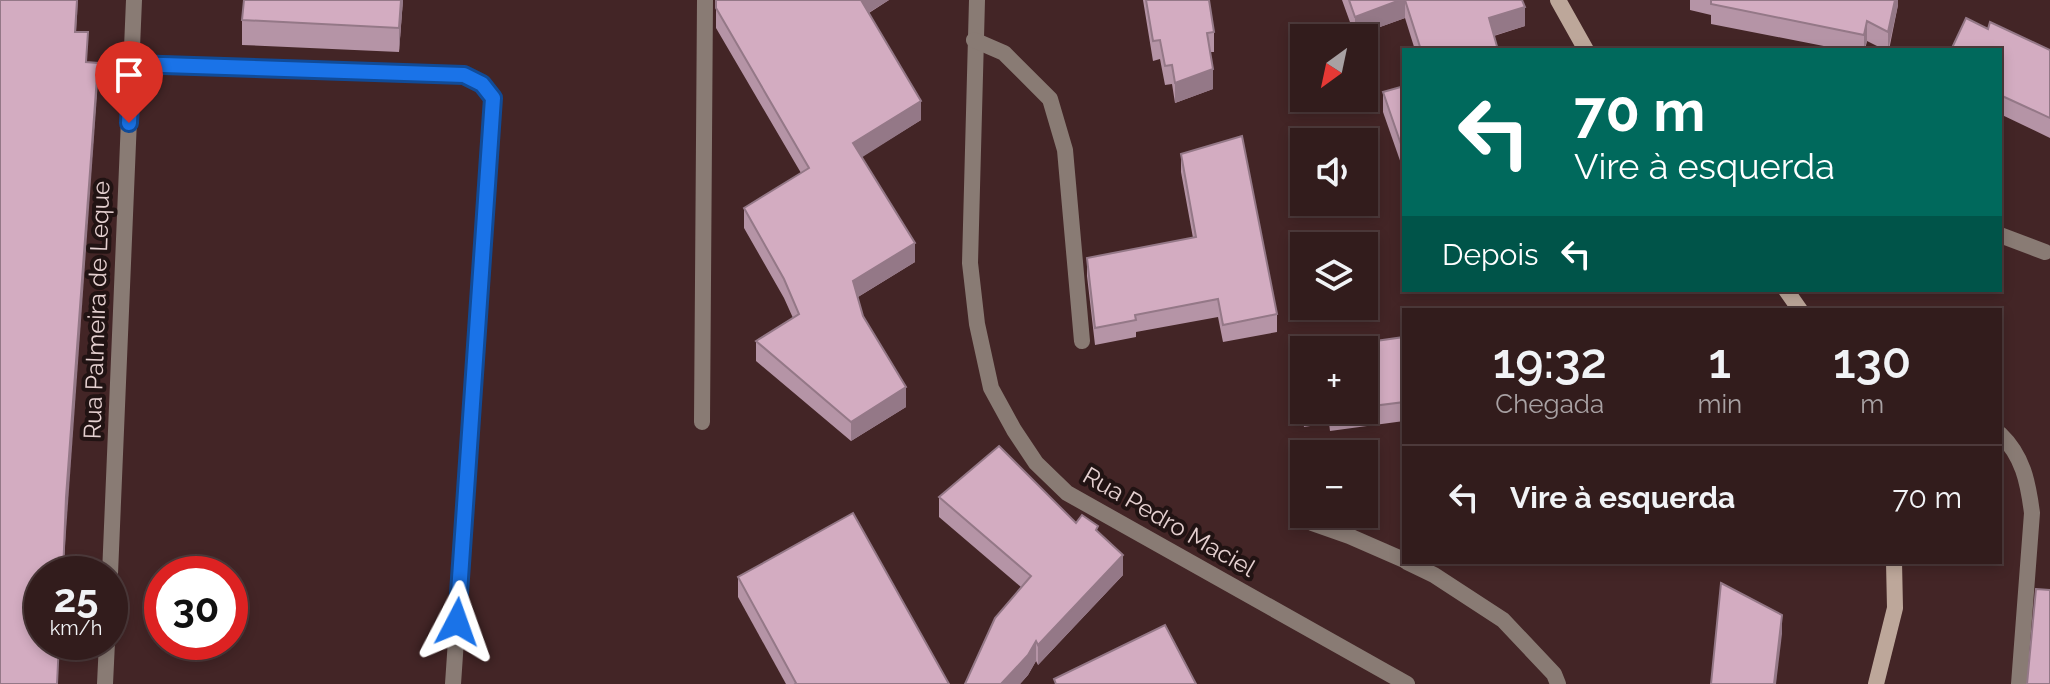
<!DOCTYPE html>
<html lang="pt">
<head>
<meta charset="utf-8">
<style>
	body { margin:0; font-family:Raleway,sans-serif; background:#3d2929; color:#f1f3f6; height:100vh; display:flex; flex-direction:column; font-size:30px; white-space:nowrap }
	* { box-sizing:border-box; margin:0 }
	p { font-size:26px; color:#a8a1a3 }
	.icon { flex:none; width:44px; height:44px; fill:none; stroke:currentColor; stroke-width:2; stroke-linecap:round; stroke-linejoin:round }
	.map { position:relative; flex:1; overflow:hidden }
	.details { position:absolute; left:1402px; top:308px; width:600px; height:256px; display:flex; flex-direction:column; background:#321c1c; border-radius:0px; box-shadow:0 4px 12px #0003,0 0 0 2px #4d3a3b }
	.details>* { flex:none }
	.banner { position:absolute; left:1402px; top:48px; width:600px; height:244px; border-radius:0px; box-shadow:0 4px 12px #0003,0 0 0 2px #4d3a3b; background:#00695c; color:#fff; overflow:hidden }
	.needle { width:52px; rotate:213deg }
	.tools { position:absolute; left:1290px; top:24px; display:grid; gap:16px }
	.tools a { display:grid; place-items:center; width:88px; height:88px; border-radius:0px; background:#321c1c; box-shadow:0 4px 12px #0003,0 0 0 2px #4d3a3b; font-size:40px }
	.speed { position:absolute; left:24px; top:556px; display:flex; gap:16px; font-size:40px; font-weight:700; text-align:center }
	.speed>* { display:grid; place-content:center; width:104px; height:104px; border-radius:50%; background:#321c1c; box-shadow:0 4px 12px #0003,0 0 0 2px #4d3a3b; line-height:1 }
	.speed small { font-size:20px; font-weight:400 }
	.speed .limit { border:12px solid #d22; background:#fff; color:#111 }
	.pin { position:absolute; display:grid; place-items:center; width:68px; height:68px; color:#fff; margin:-82px -34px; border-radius:50% 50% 50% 0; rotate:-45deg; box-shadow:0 0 8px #0007 }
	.pin .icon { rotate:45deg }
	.me { position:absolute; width:88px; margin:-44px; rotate:4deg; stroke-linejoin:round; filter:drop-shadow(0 0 6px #0008) }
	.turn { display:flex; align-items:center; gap:28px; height:168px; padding:0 40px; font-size:36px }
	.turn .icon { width:104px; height:104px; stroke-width:2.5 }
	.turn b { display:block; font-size:56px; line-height:68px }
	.then { display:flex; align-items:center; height:76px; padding:0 40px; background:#0003; gap:16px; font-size:30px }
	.eta { display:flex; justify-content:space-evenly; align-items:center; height:136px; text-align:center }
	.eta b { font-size:48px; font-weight:600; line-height:56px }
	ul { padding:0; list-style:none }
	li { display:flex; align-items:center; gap:24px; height:104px; padding:0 40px; border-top:2px solid #4d3a3b }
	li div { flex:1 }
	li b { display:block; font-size:30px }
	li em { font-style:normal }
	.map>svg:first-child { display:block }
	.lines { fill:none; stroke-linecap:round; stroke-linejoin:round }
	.street { stroke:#897b74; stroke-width:16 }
	.secondary { stroke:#bda79a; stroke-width:16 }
	.wall { fill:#b594a6 }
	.shaded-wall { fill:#947887 }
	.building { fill:#d3acc1; stroke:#947887; stroke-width:2 }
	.route-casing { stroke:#114b97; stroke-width:20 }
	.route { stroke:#1a73e8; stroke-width:14 }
	.labels { text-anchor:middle; stroke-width:8; stroke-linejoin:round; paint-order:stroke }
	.street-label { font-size:24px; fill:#e5d0d0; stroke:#211313 }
</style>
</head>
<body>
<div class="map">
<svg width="2050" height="684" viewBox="0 0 2050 684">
	<rect width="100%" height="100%" fill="#432526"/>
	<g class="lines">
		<g class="street">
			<polyline points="977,0 970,263 977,324 991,388 1014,430 1036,463 1067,493 1407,684"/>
			<polyline points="974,40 1004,53 1050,99 1065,150 1082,341"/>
			<polyline points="132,64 464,75 482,84 493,98 453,684"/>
			<polyline points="2000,235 2045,252"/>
			<polyline points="702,422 705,0"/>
			<path d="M2000,434C2023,456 2028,482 2032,513L2019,684"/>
			<polyline points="1312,523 1349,536 1404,560"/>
			<polyline points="1407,562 1434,575 1503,620 1554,674 1558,684"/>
			<polyline points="110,574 134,0"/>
			<polyline points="105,684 107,642"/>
		</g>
		<g class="secondary">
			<polyline points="1558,0 1586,50"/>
			<polyline points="1786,290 1800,310"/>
			<polyline points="1876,684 1895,608 1894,562"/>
		</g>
	</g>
	<g class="wall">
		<polygon points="403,0 399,52 242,45 242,20"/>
		<polygon points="716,0 889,0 869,13 921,120 861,157 915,262 858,297 863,316 906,407 851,441 756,361 756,341 793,318 784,298 744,228 744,208 801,173 716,28"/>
		<polygon points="1143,0 1209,0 1214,32 1214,52 1210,52 1213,89 1175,103 1172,84 1165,85 1160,59 1153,61"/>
		<polygon points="1342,0 1522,0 1525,26 1494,36 1498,50 1415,50 1405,18 1355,36"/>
		<polygon points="1690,0 1898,0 1898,5 1889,50 1885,50 1867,41 1865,50 1844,50 1711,24 1711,15 1690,10"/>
		<polygon points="1988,29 2050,50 2050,138 2000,114 2000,50"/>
		<polygon points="1404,86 1404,172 1383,112 1383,92"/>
		<polygon points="1181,154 1277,314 1277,332 1223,342 1218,317 1136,332 1136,337 1095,345 1087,276 1087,258 1193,238 1181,172"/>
		<polygon points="1404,337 1404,421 1330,431 1329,423 1304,427 1296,372 1296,352 1304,351 1304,410 1364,410 1364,350"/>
		<polygon points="939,497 1076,523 1098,532 1123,575 1038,665 1036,661 1028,675 1020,684 965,684 1021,587 939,517"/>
		<polygon points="738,577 949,684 786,684 738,597"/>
	</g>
	<g class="shaded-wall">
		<polygon points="77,0 78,0 75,50 75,32"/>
		<polygon points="401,0 403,0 399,52 399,28"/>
		<polygon points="860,0 889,0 860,18"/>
		<polygon points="1400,0 1405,0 1405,18 1355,36 1355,17"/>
		<polygon points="1895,0 1898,0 1898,5 1888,50 1888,32"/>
		<polygon points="1525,7 1525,26 1489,37 1489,18"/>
		<polygon points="1867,21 1867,41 1864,50 1864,35"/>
		<polygon points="98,63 98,81 63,574 66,497"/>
		<polygon points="1213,69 1213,89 1175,103 1175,83"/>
		<polygon points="921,101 921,120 853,163 853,143"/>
		<polygon points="915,243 915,262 853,300 853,281"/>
		<polygon points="906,387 906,407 851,441 851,422"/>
		<polygon points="1123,555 1123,575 1038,665 1038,645"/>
		<polygon points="1782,615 1782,634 1776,684 1774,684"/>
		<polygon points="1036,641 1036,661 1028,675 1020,684 1001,684"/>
	</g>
	<g class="building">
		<polygon points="0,0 77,0 75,32 88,32 86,62 98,63 66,497 63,574 42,574 42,642 59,642 57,684 0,684"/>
		<polygon points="244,0 401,0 399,28 242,20"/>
		<polygon points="716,0 861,0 921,101 853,143 915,243 853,281 863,316 906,387 851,422 756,341 799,314 784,279 744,208 809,168 716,8"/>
		<polygon points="1146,0 1209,0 1214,32 1207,33 1213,69 1175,83 1172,65 1165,66 1160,40 1153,41"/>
		<polygon points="1349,0 1400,0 1355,17"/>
		<polygon points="1405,0 1522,0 1525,7 1489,18 1498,50 1421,50"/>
		<polygon points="1711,0 1895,0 1888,32 1867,21 1864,35 1711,4"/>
		<polygon points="1966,18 1988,29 1990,22 2050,50 2050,118 2000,95 2000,50 1951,50"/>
		<polygon points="1404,86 1404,153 1383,92"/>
		<polygon points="1242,136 1277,314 1223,325 1218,299 1135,315 1136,320 1095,328 1087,258 1196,237 1181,154"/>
		<polygon points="1404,337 1404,402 1364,407 1364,350 1313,350"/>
		<polygon points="1304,351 1304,405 1296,352"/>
		<polygon points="999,446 1076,523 1082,515 1098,526 1096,530 1123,555 1038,645 1036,641 1028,655 1001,684 965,684 995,618 1031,576 939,497"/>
		<polygon points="853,513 949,684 795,684 796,683 738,577"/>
		<polygon points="1721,583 1782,615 1774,684 1711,684"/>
		<polygon points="2036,589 2050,590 2050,684 2027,684"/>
		<polygon points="1165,625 1196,684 1056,684 1054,679"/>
	</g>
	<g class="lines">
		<g class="route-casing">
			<polyline id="route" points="129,123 132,64 464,75 482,84 493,98 457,622"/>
		</g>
		<use href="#route" class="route"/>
	</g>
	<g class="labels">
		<g class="street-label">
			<text transform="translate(97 310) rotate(-88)" y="8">Rua Palmeira de Leque</text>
			<text transform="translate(1169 522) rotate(30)" y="8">Rua Pedro Maciel</text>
		</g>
	</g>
</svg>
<div class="tools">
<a><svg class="needle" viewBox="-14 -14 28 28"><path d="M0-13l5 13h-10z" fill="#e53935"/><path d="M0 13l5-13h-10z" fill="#a8a1a3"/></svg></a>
<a><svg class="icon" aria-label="sound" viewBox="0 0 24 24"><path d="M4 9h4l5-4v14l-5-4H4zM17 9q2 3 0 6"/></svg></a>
<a><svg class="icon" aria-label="layers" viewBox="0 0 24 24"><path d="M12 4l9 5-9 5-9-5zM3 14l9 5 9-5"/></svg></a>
<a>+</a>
<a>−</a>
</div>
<div class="speed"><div>25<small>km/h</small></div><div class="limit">30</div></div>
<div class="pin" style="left:129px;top:123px;background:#d93025"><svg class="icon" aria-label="arrive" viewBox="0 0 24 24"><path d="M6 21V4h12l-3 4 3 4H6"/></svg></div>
<svg class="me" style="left:457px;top:622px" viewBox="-20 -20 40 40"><path d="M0-17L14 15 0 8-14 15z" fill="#1a73e8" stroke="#fff" stroke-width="4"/></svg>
<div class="banner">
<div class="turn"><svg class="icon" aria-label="left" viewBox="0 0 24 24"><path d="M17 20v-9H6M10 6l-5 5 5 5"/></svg><div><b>70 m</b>Vire à esquerda</div></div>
<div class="then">Depois<svg class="icon" aria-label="left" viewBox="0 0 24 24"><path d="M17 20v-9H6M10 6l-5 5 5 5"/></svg></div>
</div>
<section class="details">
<div class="eta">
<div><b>19:32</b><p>Chegada</p></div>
<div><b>1</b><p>min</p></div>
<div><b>130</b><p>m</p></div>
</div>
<ul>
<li><svg class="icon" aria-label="left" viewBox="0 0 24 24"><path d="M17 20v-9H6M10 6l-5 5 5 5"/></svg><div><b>Vire à esquerda</b></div><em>70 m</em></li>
</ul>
</section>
</div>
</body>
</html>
